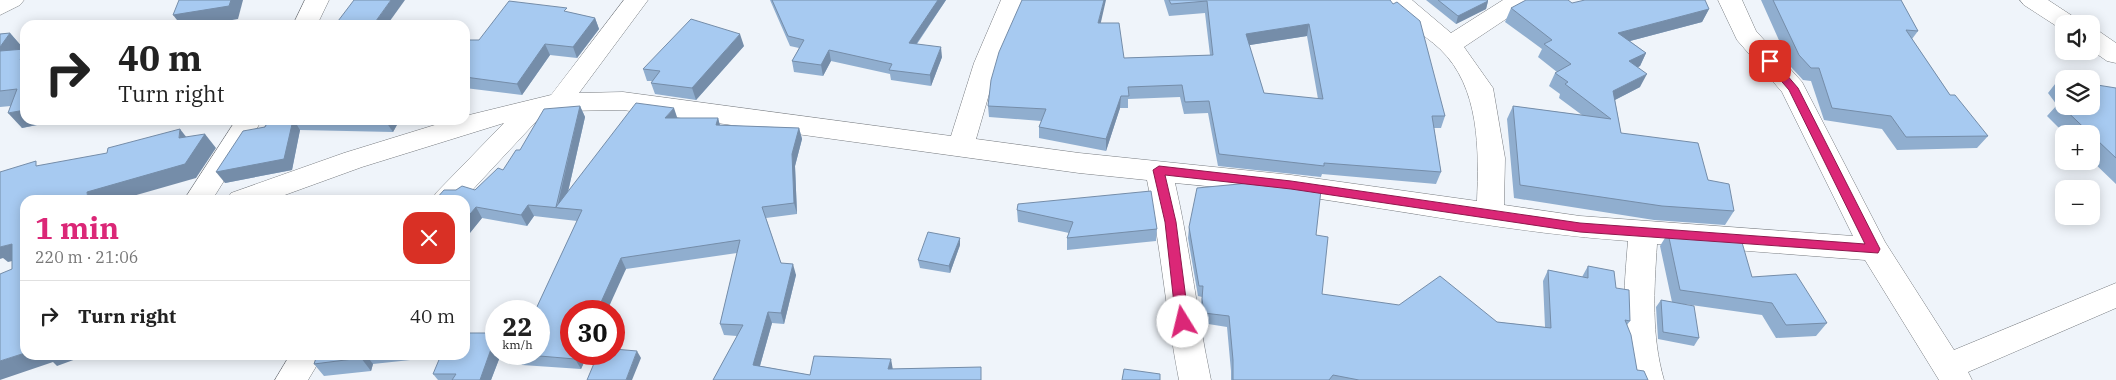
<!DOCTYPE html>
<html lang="en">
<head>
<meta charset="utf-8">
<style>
	body { margin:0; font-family:"IBM Plex Serif",serif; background:#f6f6f6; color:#222; height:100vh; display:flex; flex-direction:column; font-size:19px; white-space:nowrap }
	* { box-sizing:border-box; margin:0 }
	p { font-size:16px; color:#767676 }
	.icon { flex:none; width:28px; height:28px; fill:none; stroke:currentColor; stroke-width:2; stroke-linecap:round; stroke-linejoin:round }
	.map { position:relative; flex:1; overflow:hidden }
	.details { position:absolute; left:20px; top:195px; width:450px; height:165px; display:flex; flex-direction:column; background:#fff; border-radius:15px; box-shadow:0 2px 12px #0003 }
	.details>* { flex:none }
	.guide { position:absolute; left:20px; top:20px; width:450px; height:105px; border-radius:15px; box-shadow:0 2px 12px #0003; background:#fff; color:#222; overflow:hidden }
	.buttons { position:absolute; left:2055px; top:15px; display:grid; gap:10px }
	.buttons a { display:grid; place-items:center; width:45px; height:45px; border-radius:10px; background:#fff; box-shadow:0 2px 12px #0003; font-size:25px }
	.speed { position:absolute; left:485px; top:300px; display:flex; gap:10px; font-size:25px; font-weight:700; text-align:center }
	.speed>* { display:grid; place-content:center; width:65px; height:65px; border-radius:50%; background:#fff; box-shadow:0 2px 12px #0003; line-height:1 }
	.speed small { font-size:12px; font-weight:400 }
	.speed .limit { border:8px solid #d22; background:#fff; color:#111 }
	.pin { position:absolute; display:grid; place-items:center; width:42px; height:42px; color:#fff; margin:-21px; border-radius:10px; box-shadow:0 2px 8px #0006 }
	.me { position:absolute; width:55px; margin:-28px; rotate:351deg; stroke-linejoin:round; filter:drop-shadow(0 0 4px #0008) }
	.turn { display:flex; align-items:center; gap:18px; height:105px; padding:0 15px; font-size:22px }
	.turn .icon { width:65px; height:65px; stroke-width:2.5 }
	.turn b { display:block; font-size:35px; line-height:42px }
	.round { display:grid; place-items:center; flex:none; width:52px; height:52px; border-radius:15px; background:#f6f6f6 }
	.overview { display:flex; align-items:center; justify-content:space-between; height:85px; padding:0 15px }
	h1 { font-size:30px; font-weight:800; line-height:38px; color:#db2777 }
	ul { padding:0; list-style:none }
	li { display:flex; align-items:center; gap:15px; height:70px; padding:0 15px; border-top:1px solid #e0e0e0 }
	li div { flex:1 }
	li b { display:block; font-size:19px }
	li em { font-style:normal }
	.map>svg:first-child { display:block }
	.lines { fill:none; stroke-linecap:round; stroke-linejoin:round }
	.street-casing { stroke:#787c81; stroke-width:1 }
	.street { fill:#fff; fill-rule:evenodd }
	.wall { fill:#90aecf; fill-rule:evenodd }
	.shaded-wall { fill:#758da9 }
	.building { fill:#a7caf1; stroke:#758da9; fill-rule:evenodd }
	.route { fill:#db2777; stroke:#8e194d }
</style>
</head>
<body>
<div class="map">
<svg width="2116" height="380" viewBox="0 0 2116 380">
	<rect width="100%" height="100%" fill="#eff4fa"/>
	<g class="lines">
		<g class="street-casing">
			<g id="street">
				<polygon points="0,0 24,0 20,5 0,15"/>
				<polygon points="305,0 329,0 317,25 293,25"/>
				<path d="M624,0H648L579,93L623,92L951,136L974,63L1001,0H1025L998,63L976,139L1079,153L1291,175L1477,201C1479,150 1480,87 1440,49C1423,33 1398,20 1385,0H1412L1451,33L1503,0H1531L1527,5L1464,47L1493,88L1505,158L1504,205L1580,216L1853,236L1782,92L1737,40L1718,0H1742L1756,31L1802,82L1885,242L1954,350L2116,283V308L1968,372L1972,380H1939L1865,260L1657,244C1654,290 1651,335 1664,380H1632C1620,334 1624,289 1628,241C1515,233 1405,211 1293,195C1254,190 1214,187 1175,183C1190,248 1197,315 1211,380H1179C1166,314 1161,246 1147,180L1079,173L623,110L559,111L543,114L463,200H432L436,193L504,123L362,167L271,200H227L231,193L344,153L451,120H465V116L551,95Z"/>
				<polygon points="2020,0 2048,0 2077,19 2081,24 2064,24 2064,30 2061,29 2024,5"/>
				<polygon points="2091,30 2100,32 2116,43 2116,63 2107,61 2091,50"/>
				<polygon points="236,120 262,120 212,200 184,200"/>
				<polygon points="290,355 323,355 308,380 275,380"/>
			</g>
		</g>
		<use href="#street" class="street"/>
	</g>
	<g class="wall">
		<polygon points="770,0 946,0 917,44 942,57 931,86 891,80 890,74 831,61 823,76 794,72 792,61 799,48 790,46"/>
		<path d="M1164,0H1390L1445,116L1441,128H1434L1441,172L1436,184L1322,174L1321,177L1218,166L1208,113L1184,114L1180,97L1128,99V108H1120L1106,151L1039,138V127L1041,121L989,117L988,106L1101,23L1124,58L1210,55L1205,13L1169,16ZM1307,36L1318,99L1264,93L1249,45Z"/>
		<polygon points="1426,0 1487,0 1488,1 1486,9 1456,24"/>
		<polygon points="1761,0 1901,0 1918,31 1912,39 1950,95 1988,136 1977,148 1897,150 1882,129 1824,120 1811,81 1803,80 1791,67"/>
		<polygon points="1572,3 1709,9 1702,22 1630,41 1646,53 1640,66 1638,67 1640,87 1615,100 1621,133 1708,180 1734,211 1725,225 1654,220 1514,198 1507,119 1513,106 1582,115 1559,98 1560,94 1549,86 1555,73 1557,72 1538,57 1542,49 1505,22 1511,8"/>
		<polygon points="568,12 595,18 599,29 577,58 550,55 522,95 465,88 465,40 479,40"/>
		<polygon points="10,33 23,48 22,50 58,121 22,128 11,106 0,107 0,34"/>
		<polygon points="744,46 696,100 655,94 651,83 652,81 647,81 643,69"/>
		<polygon points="2059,79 2064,80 2064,106 2091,106 2116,88 2116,184 2091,160 2091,134 2065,134 2047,116 2057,105 2048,93"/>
		<polygon points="580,106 585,117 568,192 678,118 718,118 720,125 799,128 802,139 795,166 797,214 766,218 781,263 796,275 784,324 772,323 760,366 810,375 893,369 981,367 713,380 737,336 724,335 720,324 737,253 626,269 571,354 588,354 581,369 522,365 515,354 577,221 534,216 527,226 482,218 465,239 475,190 503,170 520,150"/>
		<polygon points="269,120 441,120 440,121 438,122 398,123 393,132 300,130 292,170 225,183"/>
		<polygon points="1017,210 1157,229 1156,241 1067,250 1067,238 1069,233 1018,222"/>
		<polygon points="1189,227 1316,235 1322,294 1497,322 1545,327 1543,281 1548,270 1582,277 1588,266 1616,288 1630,321 1627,325 1637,370 1648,380 1231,380 1231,371 1227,327 1202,323 1200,310 1202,297 1198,296 1188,238"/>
		<polygon points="1668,233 1752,277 1827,323 1816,336 1776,338 1762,315 1684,304 1699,338 1694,346 1658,339 1656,307 1661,300 1672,302 1660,246"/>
		<polygon points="960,245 950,273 920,268 918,260"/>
		<polygon points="496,354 501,354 491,380 438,380 433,374"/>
		<polygon points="317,355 430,355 429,358 373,364 371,371 324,376 314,364"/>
	</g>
	<g class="shaded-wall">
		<polygon points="231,0 243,0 238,19 204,25 181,25 173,15"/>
		<polygon points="391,0 405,0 387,25 373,25"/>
		<polygon points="938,0 946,0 910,53 909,43"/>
		<polygon points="1104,0 1106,0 1098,35 1098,23"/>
		<polygon points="1488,1 1486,9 1456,24 1458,16"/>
		<polygon points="1709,9 1702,22 1611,46 1618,33"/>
		<polygon points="595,18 599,29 577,58 573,47"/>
		<polygon points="1309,24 1307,36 1244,46 1246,34"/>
		<polygon points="10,33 23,48 10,66 0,55 0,47"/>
		<polygon points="740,34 744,46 696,100 692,88"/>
		<polygon points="545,44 550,55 522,95 517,84"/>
		<polygon points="941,47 942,57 931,86 930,75"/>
		<polygon points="829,50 831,61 823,76 821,65"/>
		<polygon points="25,53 25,66 20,60"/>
		<polygon points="1646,53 1640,66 1623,75 1629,61"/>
		<polygon points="1647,74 1640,87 1607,104 1613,91"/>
		<polygon points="1121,96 1120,108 1106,151 1106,139"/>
		<polygon points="580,106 585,117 564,209 557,208"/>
		<polygon points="674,108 678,120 665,118"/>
		<polygon points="25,110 25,120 60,120 22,128 8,113"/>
		<polygon points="718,118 721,130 716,125"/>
		<polygon points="293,120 294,120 300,130 292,170 225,183 216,172"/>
		<polygon points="387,120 396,120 398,123 393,132 386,122"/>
		<polygon points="799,128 802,139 795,166 797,214 794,203 792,154"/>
		<polygon points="180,129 191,143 179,138"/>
		<polygon points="205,134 216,148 196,178 119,200 88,200 87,192"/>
		<polygon points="528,205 534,216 527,226 521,215"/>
		<polygon points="476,207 482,218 465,239 465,220"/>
		<polygon points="960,238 960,245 950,273 949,266"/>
		<polygon points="12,244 25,258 8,262 3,258 0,259 0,247"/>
		<polygon points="621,258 626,269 607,311 597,311"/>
		<polygon points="793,264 796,275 784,324 781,313"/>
		<polygon points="768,312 772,323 757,376 753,365"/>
		<polygon points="496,335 496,354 501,354 491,380 480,380"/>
		<polygon points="637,351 641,358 632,380 626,380"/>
		<polygon points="25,353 25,355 87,355 57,366 53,362 0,380 0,361"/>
		<polygon points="577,354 588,354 581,369 575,359"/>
		<polygon points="362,355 366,355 373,364 371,371 361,358"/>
		<polygon points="891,359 893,370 888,369"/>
	</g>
	<g class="building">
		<polygon points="179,0 231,0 229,6 173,15"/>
		<polygon points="354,0 391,0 373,25 335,25"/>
		<polygon points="772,0 938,0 909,43 941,47 930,75 889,70 892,64 829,50 821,65 792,61 804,40 788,36"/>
		<path d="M1022,0H1104L1098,23H1119L1124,58L1213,55L1207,1L1171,4L1169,0H1390L1393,4L1397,2L1420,21L1445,116H1432L1441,172L1324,163V166L1219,154L1209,101L1185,102L1182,85L1128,87L1129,96H1121L1106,139L1039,127L1046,109L988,106L991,80L999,52ZM1309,24L1323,99L1264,93L1246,34Z"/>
		<polygon points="1438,0 1487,0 1488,1 1458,16"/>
		<polygon points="1526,0 1568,0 1572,3 1585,0 1705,0 1709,9 1618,33 1646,53 1629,61 1647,74 1613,91 1621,133 1698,143 1708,180 1729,184 1734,211 1662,206 1520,185 1513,106 1611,119 1565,84 1568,82 1555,73 1571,64 1544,44 1552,40 1511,8"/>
		<polygon points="1773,0 1901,0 1918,31 1906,30 1950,95 1955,95 1988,136 1906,137 1891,116 1832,108 1819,68 1811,68 1799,55"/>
		<polygon points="509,1 567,8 564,11 595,18 573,47 545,44 517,84 465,77 465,40 479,40"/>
		<polygon points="691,19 740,34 692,88 651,83 660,71 643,69"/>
		<polygon points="10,33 0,47 0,34"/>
		<polygon points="25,49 25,53 20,60 25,59 25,110 8,113 17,89 0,91 0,51"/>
		<polygon points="2059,79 2064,80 2064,85"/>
		<polygon points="2091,84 2116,88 2116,158 2058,103 2064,103 2064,106 2091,106"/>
		<polygon points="636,103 674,108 665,118 718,118 716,125 799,128 792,154 794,203 762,207 781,263 793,264 781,313 768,312 753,365 810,375 814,356 891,359 888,369 981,367 981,380 713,380 743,325 720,324 740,240 621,258 597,311 571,311 571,354 577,354 575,359 516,354 539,354 539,311 535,311 582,210 528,205 521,215 476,207 465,220 465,200 435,200 444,190 456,190 462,186 475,190 498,168 503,170 516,150 520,150 544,109 580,106 556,207"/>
		<polygon points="269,120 293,120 284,159 216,172 243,131 265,127"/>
		<polygon points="337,120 387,120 386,122"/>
		<polygon points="180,129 179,138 205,134 185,164 87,192 88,200 25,200 25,353 0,361 0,274 12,269 12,244 0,247 0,172 36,161 36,166 107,153 108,148"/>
		<polygon points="1260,182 1321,190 1316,235 1328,237 1322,294 1399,305 1440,276 1497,322 1551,328 1548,270 1588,278 1588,266 1614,271 1616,288 1629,290 1630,321 1625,320 1631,335 1637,370 1644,371 1648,380 1359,380 1333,375 1329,380 1233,380 1233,360 1229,316 1204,313 1202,299 1203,286 1199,286 1189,227 1197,188"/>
		<polygon points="1151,191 1157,229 1067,238 1073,222 1017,210 1018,204"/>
		<polygon points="928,232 960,238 949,266 918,260"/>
		<polygon points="1668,233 1741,239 1752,277 1796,274 1827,323 1786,325 1772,303 1680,290"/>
		<polygon points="1661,300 1694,306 1699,338 1663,332"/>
		<polygon points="491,327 496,330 496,335 480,380 452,380 456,374 433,374 441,355 465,355 465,333 487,333"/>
		<polygon points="614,349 637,351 626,380 587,380 598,354 614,354"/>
		<polygon points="317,355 362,355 361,358 314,364"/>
		<polygon points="1124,369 1160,374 1160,380 1122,380"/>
	</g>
	<polygon class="route" points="1770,58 1773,59 1798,88 1880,249 1878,253 1580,232 1291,189 1165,175 1176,222 1189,322 1183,328 1176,322 1165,222 1153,170 1159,166 1291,181 1580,223 1865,244 1789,90 1764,61"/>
</svg>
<div class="buttons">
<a><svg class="icon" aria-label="sound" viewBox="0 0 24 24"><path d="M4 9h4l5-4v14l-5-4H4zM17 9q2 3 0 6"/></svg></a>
<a><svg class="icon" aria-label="layers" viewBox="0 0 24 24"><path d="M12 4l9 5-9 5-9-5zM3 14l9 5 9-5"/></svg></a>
<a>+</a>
<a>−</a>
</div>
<div class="speed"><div>22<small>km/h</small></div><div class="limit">30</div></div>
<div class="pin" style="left:1770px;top:61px;background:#d93025"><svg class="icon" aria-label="arrive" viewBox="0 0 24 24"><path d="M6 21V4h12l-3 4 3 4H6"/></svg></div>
<svg class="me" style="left:1183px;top:322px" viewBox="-20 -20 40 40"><circle r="19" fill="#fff"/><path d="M0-13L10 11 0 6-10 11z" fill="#db2777"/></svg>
<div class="guide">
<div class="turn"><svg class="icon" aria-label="right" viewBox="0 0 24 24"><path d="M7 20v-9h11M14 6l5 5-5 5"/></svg><div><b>40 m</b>Turn right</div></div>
</div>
<section class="details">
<div class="overview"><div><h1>1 min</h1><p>220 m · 21:06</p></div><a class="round" style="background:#d93025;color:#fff"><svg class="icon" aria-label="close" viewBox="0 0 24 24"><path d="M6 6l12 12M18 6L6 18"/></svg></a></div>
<ul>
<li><svg class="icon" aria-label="right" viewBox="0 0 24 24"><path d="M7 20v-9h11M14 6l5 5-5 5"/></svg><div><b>Turn right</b></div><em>40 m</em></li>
</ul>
</section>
</div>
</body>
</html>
